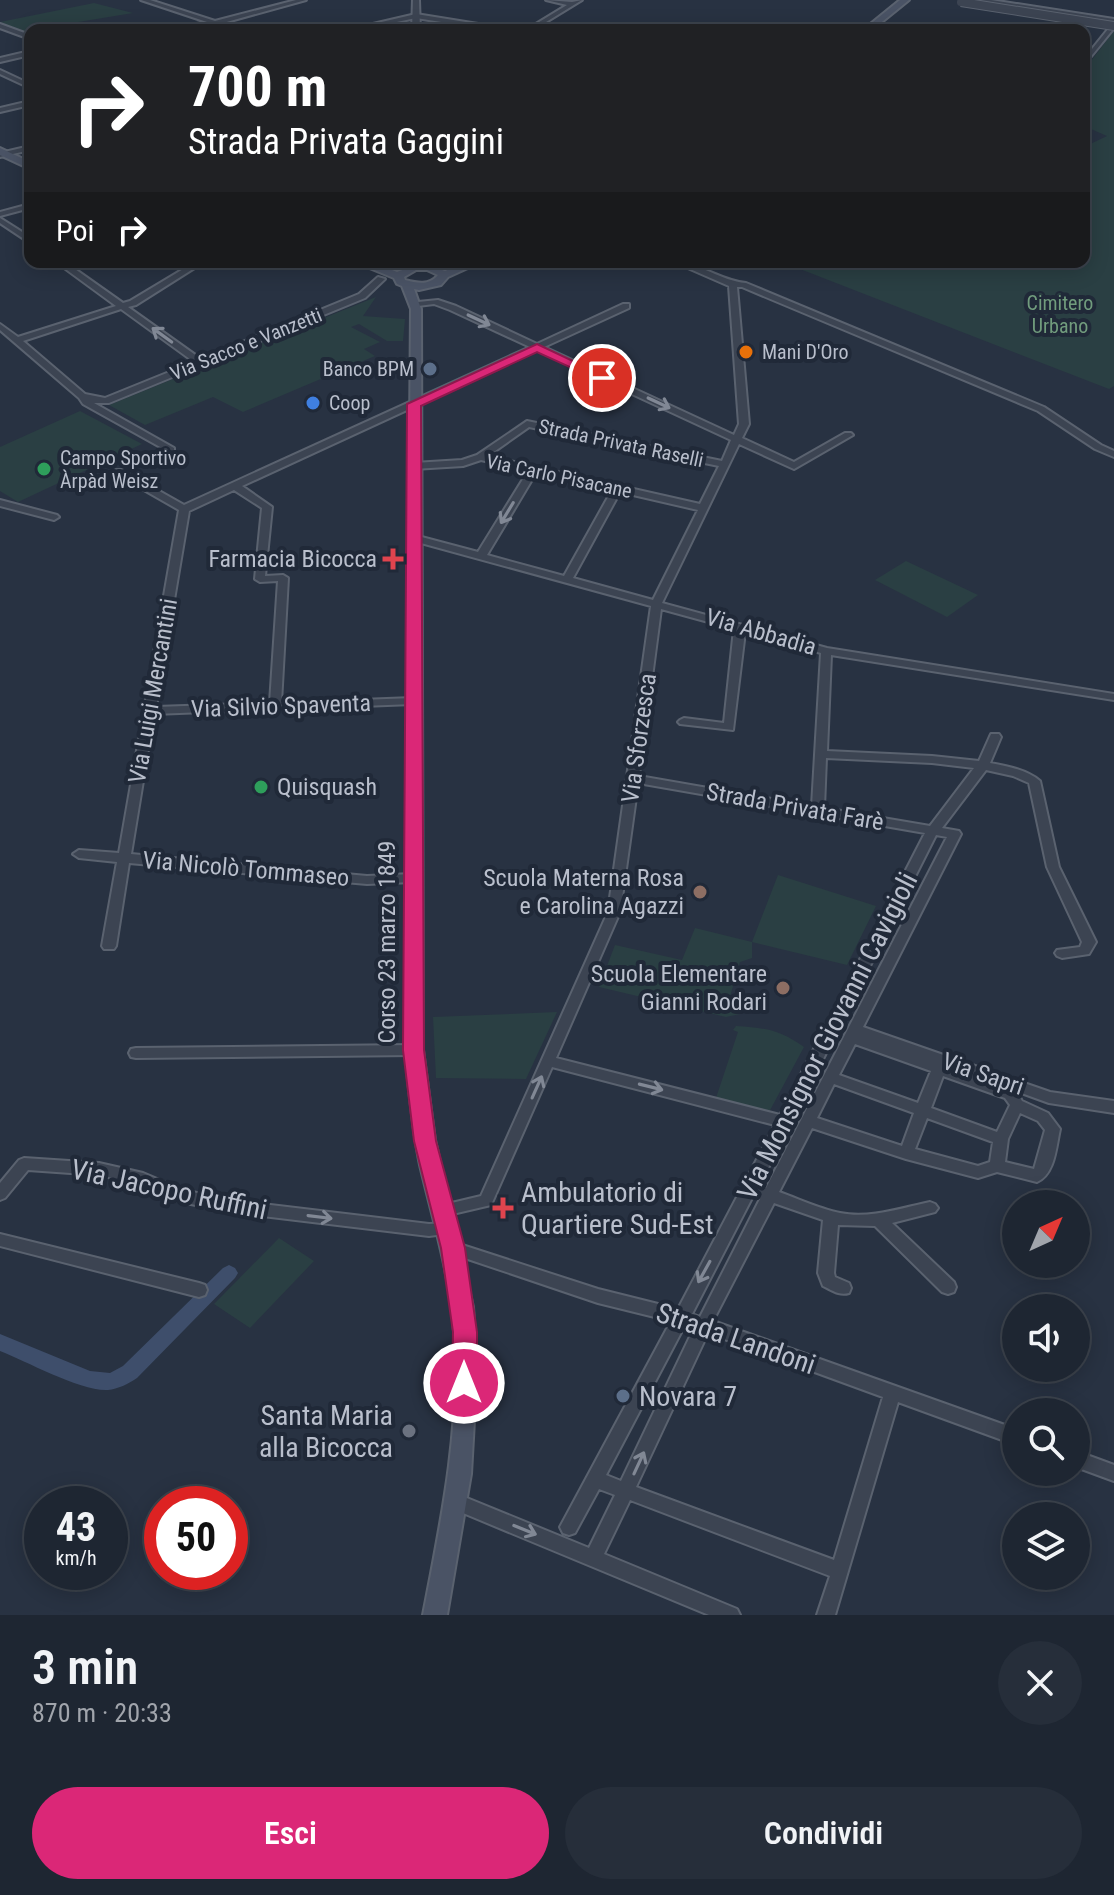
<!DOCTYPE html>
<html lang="it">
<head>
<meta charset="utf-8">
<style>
	body { margin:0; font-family:"Roboto Condensed",sans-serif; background:#262e3a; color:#f1f3f6; height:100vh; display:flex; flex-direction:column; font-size:30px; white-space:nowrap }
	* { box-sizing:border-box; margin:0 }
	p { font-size:26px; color:#a1a5ac }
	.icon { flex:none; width:44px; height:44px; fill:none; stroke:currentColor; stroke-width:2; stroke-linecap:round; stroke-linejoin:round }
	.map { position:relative; height:1615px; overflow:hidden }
	.side { display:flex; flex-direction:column; background:#1e2632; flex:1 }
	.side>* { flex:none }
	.hud { position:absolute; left:24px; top:24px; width:1066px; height:244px; border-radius:16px; box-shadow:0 4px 20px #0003,0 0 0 2px #3c434d; background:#202124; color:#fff; overflow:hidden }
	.needle { width:52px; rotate:44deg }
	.buttons { position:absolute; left:1002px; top:1190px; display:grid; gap:16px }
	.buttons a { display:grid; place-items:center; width:88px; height:88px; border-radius:50%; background:#1e2632; box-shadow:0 4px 20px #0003,0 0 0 2px #3c434d; font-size:40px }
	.speed { position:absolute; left:24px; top:1486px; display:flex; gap:16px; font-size:40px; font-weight:700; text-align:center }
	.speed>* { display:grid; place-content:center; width:104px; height:104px; border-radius:50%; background:#1e2632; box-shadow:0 4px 20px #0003,0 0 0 2px #3c434d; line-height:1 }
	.speed small { font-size:20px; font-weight:400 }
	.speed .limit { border:12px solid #d22; background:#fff; color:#111 }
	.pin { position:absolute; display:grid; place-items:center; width:68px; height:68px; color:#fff; margin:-34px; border:4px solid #fff; border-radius:50%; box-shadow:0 2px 8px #0007 }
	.me { position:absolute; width:88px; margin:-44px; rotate:0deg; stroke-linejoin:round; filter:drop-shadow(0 0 6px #0008) }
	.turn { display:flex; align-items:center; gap:28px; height:168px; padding:0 32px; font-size:36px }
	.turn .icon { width:104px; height:104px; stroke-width:2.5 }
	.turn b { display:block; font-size:56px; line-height:68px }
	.then { display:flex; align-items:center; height:76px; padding:0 32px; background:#0003; gap:16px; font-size:30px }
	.round { display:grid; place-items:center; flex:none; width:84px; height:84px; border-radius:42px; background:#262e3a }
	.summary { display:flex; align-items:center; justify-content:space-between; height:136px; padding:0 32px }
	h1 { font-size:48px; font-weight:600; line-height:60px }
	.primary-button { display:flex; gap:16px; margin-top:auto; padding:16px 32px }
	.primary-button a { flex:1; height:92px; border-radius:48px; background:#db2777; color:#fff; font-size:32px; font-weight:600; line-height:92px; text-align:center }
	.primary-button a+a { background:#262e3a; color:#f1f3f6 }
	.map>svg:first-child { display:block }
	.green { fill:#2a3f43 }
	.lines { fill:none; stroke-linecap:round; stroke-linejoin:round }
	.canal { fill:#3e4e6b; fill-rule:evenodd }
	.minor-casing { stroke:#5a626f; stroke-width:4 }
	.tertiary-casing { stroke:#5a626f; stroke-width:4 }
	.secondary-casing { stroke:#5a626f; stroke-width:4 }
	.minor { fill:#3c4452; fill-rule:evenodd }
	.tertiary { fill:#3c4452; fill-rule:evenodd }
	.secondary { fill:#4a5365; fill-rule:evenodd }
	.tertiary-bridge-casing { stroke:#5a626f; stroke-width:10; stroke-linecap:butt }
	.tertiary-bridge { stroke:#3c4452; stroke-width:8 }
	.oneway { stroke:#818895 }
	.route { fill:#db2777; stroke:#8e194d; stroke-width:2 }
	.food-dot { fill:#e8710a; stroke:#202938; stroke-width:3 }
	.service-dot { fill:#5c6f8a; stroke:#202938; stroke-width:3 }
	.shop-dot { fill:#3f7fe0; stroke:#202938; stroke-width:3 }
	.leisure-dot { fill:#2e9e5b; stroke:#202938; stroke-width:3 }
	.health-dot { fill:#e0444e; stroke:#202938; stroke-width:3 }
	.education-dot { fill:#8d6e63; stroke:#202938; stroke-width:3 }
	.worship-dot { fill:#6b7280; stroke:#202938; stroke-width:3 }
	.labels { text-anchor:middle; stroke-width:8; stroke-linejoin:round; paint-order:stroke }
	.far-park-label { font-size:20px; fill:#719c7d; stroke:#202938 }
	.far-street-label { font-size:20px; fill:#b9bfcc; stroke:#202938 }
	.far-poi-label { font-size:20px; fill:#b9bfcc; stroke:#202938; text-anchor:start }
	.poi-label { font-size:24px; fill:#b9bfcc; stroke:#202938; text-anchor:end }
	.street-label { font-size:24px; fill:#b9bfcc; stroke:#202938 }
	.near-street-label { font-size:28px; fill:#b9bfcc; stroke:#202938 }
	.near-poi-label { font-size:28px; fill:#b9bfcc; stroke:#202938; text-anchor:start }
</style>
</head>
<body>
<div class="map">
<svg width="1114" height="1615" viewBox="0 0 1114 1615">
	<rect width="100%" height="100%" fill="#283242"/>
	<g class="green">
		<polygon points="94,3 133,13 30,30 28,33 0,22"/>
		<polygon points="1114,31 1114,386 1109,389 782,262 1084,262 1084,147 1107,136 1084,126 1084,70"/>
		<polygon points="376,297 363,316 405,319 403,341 387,341 359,324 351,327 380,342 364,349 375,356 243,412 213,397 145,425 109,405"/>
		<polygon points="80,411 142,444 18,502 0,491 0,447"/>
		<polygon points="906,561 978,595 947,617 875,580"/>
		<polygon points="778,875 876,906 847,965 752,942 752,958 740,962 729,1000 740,1014 726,1017 599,987 615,945 682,960 695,928 752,942"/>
		<polygon points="557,1012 526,1079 436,1078 433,1017"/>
		<path d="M736,1026C767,1028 780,1030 804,1047L768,1114L715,1101L738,1032L733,1030Z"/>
		<polygon points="279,1238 314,1261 250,1328 214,1304"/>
	</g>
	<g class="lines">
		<path class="canal" d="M229,1265L235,1268L238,1273L235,1278L137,1378C128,1384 118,1389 108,1390C82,1392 26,1361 0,1351V1334L90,1371L110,1373L123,1366L223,1268Z"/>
		<g class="minor-casing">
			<g id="minor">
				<path d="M141,0H150L215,21L296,0H306L223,23L258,30C243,30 227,24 212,25C196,26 181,30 165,30L207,22Z"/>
				<polygon points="546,0 572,2 582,0 533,30 526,30 567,5"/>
				<polygon points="977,0 991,0 1114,19 1114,28 1084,65 1084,59 1113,23"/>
				<polygon points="416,14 503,28 506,30 492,30 416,18 358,30 347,30"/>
				<polygon points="0,24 30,35 30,39 0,28"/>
				<polygon points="30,51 30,55 0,62 0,58"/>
				<polygon points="0,70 30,84 30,88 0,74"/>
				<polygon points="30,101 30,105 0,112 0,108"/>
				<polygon points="30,146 30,150 0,157 0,153"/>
				<polygon points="30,204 30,208 0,216 0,212"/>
				<polygon points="0,218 30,237 30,243 0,223"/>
				<path d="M56,262H65L123,303L130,301L195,262H204L136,305L128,307L201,359L359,294L378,277L385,279L365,298L109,403H94L174,448V452L171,453L83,404L79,398L0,330V324L18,337L116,306ZM121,309L194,362L105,398L85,394L23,341Z"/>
				<path d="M674,262C699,262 721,281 746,283L1044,407L1101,445L1114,451V457L1095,449L1038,411L742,287H737L749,424L742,438L794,462L845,433H851L853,435L794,469L739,444L662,603L827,648L1114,694V700L831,655L827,751L932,756L979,761L991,734H999L1001,737L990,763C1007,766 1027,770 1040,781L1059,867L1096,942L1089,954L1062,958L1057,956L1055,953L1057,950L1080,947L1082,942L1047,867L1029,783L1013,776L986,770L942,828L959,831L961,834L863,1027L1050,1092L1114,1101V1113L1049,1103L1016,1091L1022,1101L1048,1113L1060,1129C1056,1147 1055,1174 1037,1182L997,1172L978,1178L906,1159L812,1128L779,1192C799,1199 820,1209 840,1213C870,1219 901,1208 930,1202L935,1204L938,1208L935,1212L892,1223L954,1282L956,1287L954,1292L948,1294L942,1292L875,1226L838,1225L834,1273L835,1277L849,1283L851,1288L849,1293C839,1296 832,1290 823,1286L818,1273L823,1220L774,1203L713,1321L1016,1429V1445L898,1402L835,1615H817L830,1576L630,1500L604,1554L737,1609L740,1615H709L451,1508L448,1502L451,1496L457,1494L589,1548L615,1495L599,1489L575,1533L569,1535L563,1533L560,1527L671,1321L598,1303L453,1254L448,1253L445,1248L448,1243L453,1242L598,1289L678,1309L775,1125L552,1067L491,1205L444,1216L439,1214L436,1210L439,1206L481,1196L608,912L651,606L410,540V536L414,535L478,552L528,471L481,460L463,466L414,469L409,466L414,463L462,460L477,455L527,421L722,461L731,440L537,350L242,486L272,507L265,576L283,575L288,578L281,703L413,698L419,701L413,704L154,714L131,854L367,876L412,874L418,878L412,882L367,884L129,863L116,946L114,949H104L102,946L117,862L79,858L73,854L79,850L119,853L179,510L116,474V470H122L184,505L530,347L450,310L434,304L418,306L414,304L418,302L438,300L456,306L537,344L623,304H629V308L544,347L734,435L739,424L729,286ZM529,427L719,466L700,504L488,456ZM536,473L612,490L564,576L487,555ZM234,490L262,508L255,579L260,582L278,581L270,703L156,707L189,511ZM620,492L698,510L653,600L573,578ZM661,609L734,629L724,723L684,718L680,720L678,722L680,724L733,730L745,632L821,653L812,806L639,776ZM826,758L932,763L974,768L930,826L824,808ZM638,783L925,833L780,1115L556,1058L620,912ZM936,835L947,837L766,1188L759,1186ZM855,1044L931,1071L918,1103L839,1075ZM943,1076L1005,1098L1010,1105L997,1132L931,1108ZM834,1084L914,1113L902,1146L817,1118ZM1020,1113L1038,1121L1045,1130L1034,1169L1005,1162L1008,1139ZM927,1118L993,1142L990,1162L978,1166L915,1149ZM753,1196L760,1199L700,1317L692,1314ZM685,1325L694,1328L621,1481L606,1475ZM708,1333L883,1397L834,1560L636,1487Z"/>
				<polygon points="0,500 57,515 59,517 54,520 0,506"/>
				<polygon points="414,1045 419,1046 421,1050 419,1054 414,1055 136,1058 131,1057 129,1053 131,1049 136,1048"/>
				<polygon points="24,1158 99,1163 143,1173 183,1190 230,1200 429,1224 447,1223 452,1225 455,1229 452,1233 429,1236 230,1212 181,1202 140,1184 99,1175 28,1170 5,1198 0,1200 0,1183 19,1160"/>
				<polygon points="0,1234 199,1283 205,1285 207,1290 205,1295 199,1297 0,1246"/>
				<polygon points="1076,1451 1114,1465 1114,1481 1076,1467"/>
			</g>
		</g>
		<g class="tertiary-casing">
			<polygon id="tertiary" points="413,0 419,0 420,30 412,30"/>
		</g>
		<g class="secondary-casing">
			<g id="secondary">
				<polygon points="900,0 909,0 872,30 863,30"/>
				<polygon points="0,148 30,162 30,169 0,155"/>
				<path d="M372,262L397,272L421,263L445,271L467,262H481L448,277L441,285L419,290L414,289L421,309L423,1050L435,1140L473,1307L477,1367L471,1474L447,1615H423C441,1522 461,1427 454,1331C450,1275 433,1220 420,1165C412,1127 409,1088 405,1050L411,309L402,286L397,284L394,278L367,267V263ZM416,270H427L438,275C429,286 417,283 405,280L404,277Z"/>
			</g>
		</g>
		<use href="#minor" class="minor"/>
		<use href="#tertiary" class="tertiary"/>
		<use href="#secondary" class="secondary"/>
		<g class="tertiary-bridge-casing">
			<polyline id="tertiary-bridge" points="961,2 1114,26"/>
		</g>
		<use href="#tertiary-bridge" class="tertiary-bridge"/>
	</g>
	<defs><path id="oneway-shaft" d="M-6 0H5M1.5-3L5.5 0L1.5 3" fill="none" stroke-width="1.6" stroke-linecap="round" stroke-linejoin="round" transform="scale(2)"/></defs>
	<g class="oneway">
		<use href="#oneway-shaft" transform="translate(479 320) rotate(25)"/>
		<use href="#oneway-shaft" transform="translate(162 335) rotate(-144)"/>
		<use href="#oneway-shaft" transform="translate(659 403) rotate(25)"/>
		<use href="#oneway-shaft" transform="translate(507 513) rotate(121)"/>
		<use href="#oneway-shaft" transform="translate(537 1087) rotate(-66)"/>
		<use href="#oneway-shaft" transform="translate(651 1087) rotate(14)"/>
		<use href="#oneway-shaft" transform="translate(320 1217) rotate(7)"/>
		<use href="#oneway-shaft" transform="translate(704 1272) rotate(119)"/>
		<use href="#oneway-shaft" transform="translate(639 1463) rotate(-65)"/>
		<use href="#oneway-shaft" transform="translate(525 1530) rotate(22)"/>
	</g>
	<polygon class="route" points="537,344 609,378 598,380 537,352 421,406 424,1050 436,1141 465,1248 477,1332 477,1383 473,1391 464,1394 456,1391 452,1383 453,1332 441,1248 414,1141 403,1050 407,404"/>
	<circle class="food-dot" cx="746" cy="352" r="8"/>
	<g class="service-dot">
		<circle cx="430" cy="369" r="8"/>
		<circle cx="623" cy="1396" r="8"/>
	</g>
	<circle class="shop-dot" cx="313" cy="403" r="8"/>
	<g class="leisure-dot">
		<circle cx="44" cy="469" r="8"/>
		<circle cx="261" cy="787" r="8"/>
	</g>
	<g class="health-dot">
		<path d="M389 547h8v8h8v8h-8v8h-8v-8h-8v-8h8z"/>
		<path d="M499 1196h8v8h8v8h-8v8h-8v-8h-8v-8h8z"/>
	</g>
	<g class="education-dot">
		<circle cx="700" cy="892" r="8"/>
		<circle cx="783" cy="988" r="8"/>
	</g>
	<circle class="worship-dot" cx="409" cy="1431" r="8"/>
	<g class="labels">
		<g class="far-park-label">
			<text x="1060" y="310">Cimitero<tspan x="1060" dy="23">Urbano</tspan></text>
		</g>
		<g class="far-street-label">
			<text transform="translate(246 344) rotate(-22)" y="7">Via Sacco e Vanzetti</text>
			<text transform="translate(621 443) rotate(12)" y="7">Strada Privata Raselli</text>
			<text transform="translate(559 476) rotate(12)" y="7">Via Carlo Pisacane</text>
		</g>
		<g class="far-poi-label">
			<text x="762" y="359">Mani D'Oro</text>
			<text x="414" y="376" text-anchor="end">Banco BPM</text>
			<text x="329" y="410">Coop</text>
			<text x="60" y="465">Campo Sportivo<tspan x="60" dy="23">Àrpàd Weisz</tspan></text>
		</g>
		<g class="poi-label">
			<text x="377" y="567">Farmacia Bicocca</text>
			<text x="277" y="795" text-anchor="start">Quisquash</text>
			<text x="684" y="886">Scuola Materna Rosa<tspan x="684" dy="28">e Carolina Agazzi</tspan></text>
			<text x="767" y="982">Scuola Elementare<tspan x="767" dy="28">Gianni Rodari</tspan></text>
		</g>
		<g class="street-label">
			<text transform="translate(761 632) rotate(16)" y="8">Via Abbadia</text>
			<text transform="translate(153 691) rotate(-80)" y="8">Via Luigi Mercantini</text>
			<text transform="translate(281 706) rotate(-2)" y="8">Via Silvio Spaventa</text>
			<text transform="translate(639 738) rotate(-82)" y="8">Via Sforzesca</text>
			<text transform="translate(795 807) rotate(10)" y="8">Strada Privata Farè</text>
			<text transform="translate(246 869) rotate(5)" y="8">Via Nicolò Tommaseo</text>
			<text transform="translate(387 942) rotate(-90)" y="8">Corso 23 marzo 1849</text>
			<text transform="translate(983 1074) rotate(19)" y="8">Via Sapri</text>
		</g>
		<g class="near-street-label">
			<text transform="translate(827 1036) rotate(-63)" y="10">Via Monsignor Giovanni Cavigioli</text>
			<text transform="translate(169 1189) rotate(12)" y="10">Via Jacopo Ruffini</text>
			<text transform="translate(736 1338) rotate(19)" y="10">Strada Landoni</text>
		</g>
		<g class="near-poi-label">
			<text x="521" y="1202">Ambulatorio di<tspan x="521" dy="32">Quartiere Sud-Est</tspan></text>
			<text x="639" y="1406">Novara 7</text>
			<text x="393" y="1425" text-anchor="end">Santa Maria<tspan x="393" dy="32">alla Bicocca</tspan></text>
		</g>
	</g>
</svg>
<div class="buttons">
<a><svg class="needle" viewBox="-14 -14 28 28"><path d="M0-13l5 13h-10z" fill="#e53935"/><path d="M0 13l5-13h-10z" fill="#a1a5ac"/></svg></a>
<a><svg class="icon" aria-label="sound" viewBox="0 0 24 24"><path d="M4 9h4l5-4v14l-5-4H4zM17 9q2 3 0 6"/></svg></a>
<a><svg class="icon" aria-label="search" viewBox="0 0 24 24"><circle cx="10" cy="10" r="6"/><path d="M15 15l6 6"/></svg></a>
<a><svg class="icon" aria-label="layers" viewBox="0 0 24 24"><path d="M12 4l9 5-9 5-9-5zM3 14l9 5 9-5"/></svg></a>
</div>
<div class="speed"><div>43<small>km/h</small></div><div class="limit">50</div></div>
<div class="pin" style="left:602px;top:378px;background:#d93025"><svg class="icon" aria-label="arrive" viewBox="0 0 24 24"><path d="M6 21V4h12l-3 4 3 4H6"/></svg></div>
<svg class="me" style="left:464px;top:1383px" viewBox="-20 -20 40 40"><circle r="17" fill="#db2777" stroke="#fff" stroke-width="3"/><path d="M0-11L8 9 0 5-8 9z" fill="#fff"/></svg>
<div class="hud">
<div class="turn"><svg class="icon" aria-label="right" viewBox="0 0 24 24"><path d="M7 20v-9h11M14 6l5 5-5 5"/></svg><div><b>700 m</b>Strada Privata Gaggini</div></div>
<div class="then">Poi<svg class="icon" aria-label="right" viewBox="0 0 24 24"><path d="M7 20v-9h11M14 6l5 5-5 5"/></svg></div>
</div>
</div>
<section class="side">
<div class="summary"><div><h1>3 min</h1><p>870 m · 20:33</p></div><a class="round"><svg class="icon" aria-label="close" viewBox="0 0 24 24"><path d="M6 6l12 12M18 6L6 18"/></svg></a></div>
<div class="primary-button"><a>Esci</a><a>Condividi</a></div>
</section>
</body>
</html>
